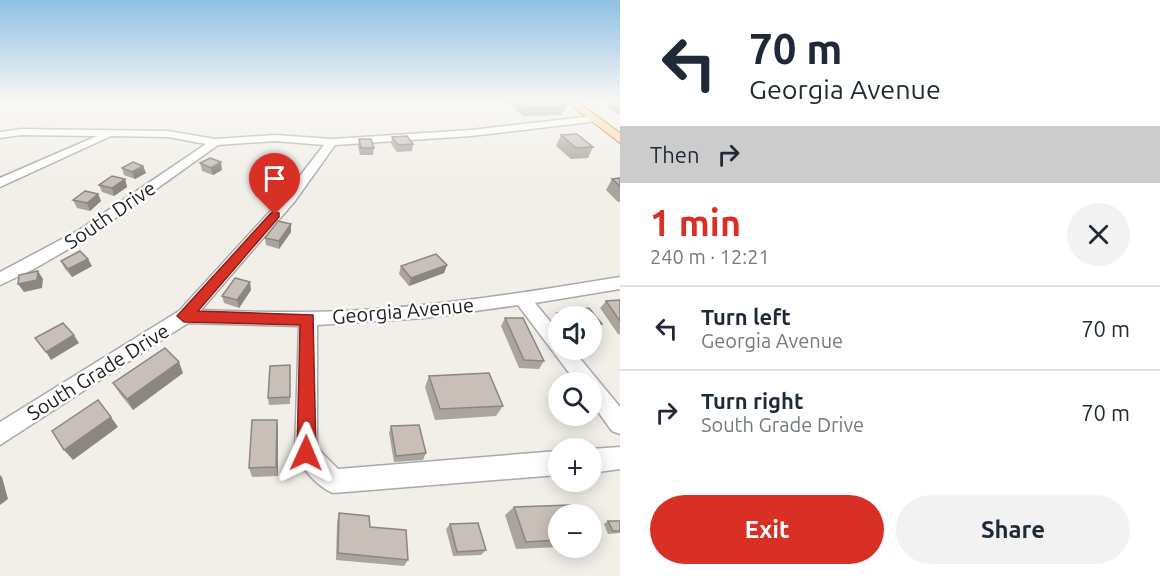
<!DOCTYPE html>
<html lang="en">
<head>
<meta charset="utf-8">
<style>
	body { margin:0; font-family:Ubuntu,sans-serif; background:#f2f2f3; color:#1f2937; height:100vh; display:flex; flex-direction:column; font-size:22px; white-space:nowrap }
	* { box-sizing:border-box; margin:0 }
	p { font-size:20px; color:#747a83 }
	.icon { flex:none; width:33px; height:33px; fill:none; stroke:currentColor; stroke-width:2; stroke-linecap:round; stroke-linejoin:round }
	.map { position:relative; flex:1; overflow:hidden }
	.panel { display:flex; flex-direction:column; background:#fff; width:540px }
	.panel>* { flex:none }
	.banner { background:#fff; color:#1f2937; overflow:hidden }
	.tools { position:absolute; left:548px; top:306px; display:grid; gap:12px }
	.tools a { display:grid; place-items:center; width:54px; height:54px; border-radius:50%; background:#fff; box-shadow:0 3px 15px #0003; font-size:30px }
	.pin { position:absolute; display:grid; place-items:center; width:51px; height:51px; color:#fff; margin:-62px -26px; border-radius:50% 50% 50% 0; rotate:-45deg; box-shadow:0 0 6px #0007 }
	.pin .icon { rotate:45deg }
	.me { position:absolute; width:66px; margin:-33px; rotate:1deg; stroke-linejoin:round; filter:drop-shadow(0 0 4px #0008) }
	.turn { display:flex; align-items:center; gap:21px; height:126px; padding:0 30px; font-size:27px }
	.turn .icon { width:78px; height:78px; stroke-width:2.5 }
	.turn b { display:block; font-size:42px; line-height:51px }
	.then { display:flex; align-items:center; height:57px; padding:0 30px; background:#0003; gap:12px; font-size:22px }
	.round { display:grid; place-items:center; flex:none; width:63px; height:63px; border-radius:32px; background:#f2f2f3 }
	.head { display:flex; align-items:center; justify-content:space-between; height:102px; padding:0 30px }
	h1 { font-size:36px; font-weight:700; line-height:45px; color:#d93025 }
	.button { display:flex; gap:12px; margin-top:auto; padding:12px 30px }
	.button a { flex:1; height:69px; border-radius:36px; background:#d93025; color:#fff; font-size:24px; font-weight:700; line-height:69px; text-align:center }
	.button a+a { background:#f2f2f3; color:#1f2937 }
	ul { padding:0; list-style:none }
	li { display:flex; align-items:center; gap:18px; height:84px; padding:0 30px; border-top:2px solid #e0e1e3 }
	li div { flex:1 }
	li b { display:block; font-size:22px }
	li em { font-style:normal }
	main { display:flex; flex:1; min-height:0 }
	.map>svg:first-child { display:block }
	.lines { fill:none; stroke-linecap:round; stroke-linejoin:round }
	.minor-casing { stroke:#a9a9a9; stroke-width:3 }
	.major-casing { stroke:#a06b00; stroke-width:2 }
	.minor { fill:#fff; fill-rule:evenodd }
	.major { fill:#fcd6a4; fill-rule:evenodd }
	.wall { fill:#aba49e }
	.shaded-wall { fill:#8b8681 }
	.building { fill:#c7bfb8; stroke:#8b8681; stroke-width:1.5 }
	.route { fill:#d93025; stroke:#8d1f18; stroke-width:1.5 }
	.labels { text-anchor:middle; stroke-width:5; stroke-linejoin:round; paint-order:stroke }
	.street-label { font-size:20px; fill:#222; stroke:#fff }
</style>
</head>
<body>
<main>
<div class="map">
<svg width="620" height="576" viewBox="0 0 620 576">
	<rect width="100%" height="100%" fill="#f2efe9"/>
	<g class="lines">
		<g class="minor-casing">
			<g id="minor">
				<path d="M594,116L599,119L598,121L471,136L335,145L295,201L201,310C250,312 298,313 347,311C439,306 530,292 620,277V289L535,303L558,331V350H573L620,407V434L612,431L591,402V382H576L518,305L425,318L317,325V448L338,469L558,451V475L333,493C318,487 301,468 295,453L299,326L188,323L0,445V422L179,311L285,195L324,145L275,141L218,145L89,237L34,269L0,285V272L79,230L206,144L168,137L111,136L0,187V178L97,136L21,135L0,138V132L21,129L168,131L215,139L275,135L332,139L471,130Z"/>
				<polygon points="620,447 620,469 591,473 591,449"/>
			</g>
		</g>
		<g class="major-casing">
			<polygon id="major" points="564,100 575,100 620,133 620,143"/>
		</g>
		<use href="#minor" class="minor"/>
		<use href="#major" class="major"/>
	</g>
	<g class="wall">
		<polygon points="509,100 561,100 568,104 564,112 562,112 561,115 523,116 508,102"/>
		<polygon points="618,100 620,100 620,115 608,107 611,101 620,101"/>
		<polygon points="561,135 593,147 588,158 571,159 556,146"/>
		<polygon points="392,137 413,144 412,151 397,152 391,144"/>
		<polygon points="359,139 374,148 373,155 360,155 358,146"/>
		<polygon points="200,163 222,170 213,175 202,171"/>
		<polygon points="143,166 146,173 135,179 124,175 122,168"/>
		<polygon points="620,178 620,202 618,202 606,190 612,179"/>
		<polygon points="125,179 127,187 114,196 102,192 99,185"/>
		<polygon points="98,194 101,201 90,211 77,208 73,200"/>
		<polygon points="291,224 291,232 279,249 266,245 265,238"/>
		<polygon points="61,261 92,266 72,277 65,269"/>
		<polygon points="447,265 444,273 409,286 399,274 401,266"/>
		<polygon points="251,290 239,308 224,303 222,296"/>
		<polygon points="620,300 620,334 618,334 600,308 606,301"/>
		<polygon points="589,308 602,324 596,331 591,332 591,316 558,316 558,329 552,321 557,313"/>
		<polygon points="505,318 544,361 539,369 519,368 501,326"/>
		<polygon points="290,365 290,404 269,405 268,398"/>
		<polygon points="183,373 133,410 120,394 113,383"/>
		<polygon points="429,376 503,406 496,416 435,420 425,387"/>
		<polygon points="277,420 278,430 278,476 252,477 249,468"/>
		<polygon points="391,426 426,453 423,460 394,462 389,433"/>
		<polygon points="514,507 558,514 558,547 516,549 505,515"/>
		<polygon points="339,513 370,527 408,560 404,566 336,560 337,522"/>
		<polygon points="608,521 620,521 620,533 608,534 604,524"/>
		<polygon points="450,524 486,550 481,555 453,556 446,529"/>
	</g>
	<g class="shaded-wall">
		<polygon points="221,162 222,170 213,175 211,168"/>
		<polygon points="143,166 146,173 135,179 132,172"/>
		<polygon points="125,179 127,187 114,196 112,188"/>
		<polygon points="98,194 101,201 90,211 87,203"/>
		<polygon points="291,224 291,232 279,249 279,241"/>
		<polygon points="88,259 92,266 72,277 68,269"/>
		<polygon points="447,265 444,273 409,286 411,278"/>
		<polygon points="38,271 43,279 42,288 24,292 18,284"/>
		<polygon points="250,282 251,290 239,308 237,300"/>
		<polygon points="74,335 79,343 51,360 46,352"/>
		<polygon points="179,362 183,373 133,410 127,399"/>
		<polygon points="111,417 118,427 73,460 64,450"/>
		<polygon points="277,420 278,430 278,476 276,467"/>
		<polygon points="0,475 2,477 8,499 0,505"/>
	</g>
	<g class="building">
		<polygon points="517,100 561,100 568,104 561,105 564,107 526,108"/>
		<polygon points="611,101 620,101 620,107"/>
		<polygon points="577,134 593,147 576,148 561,135"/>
		<polygon points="407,136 413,144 398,145 392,137"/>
		<polygon points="359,139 371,139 374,148 361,148"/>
		<polygon points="210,158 221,162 211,168 200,163"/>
		<polygon points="133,162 143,166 132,172 122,168"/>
		<polygon points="112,176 125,179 112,188 99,185"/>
		<polygon points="620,178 620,186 612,179"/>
		<polygon points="85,191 98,194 87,203 73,200"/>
		<polygon points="278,221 291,224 279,241 265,238"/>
		<polygon points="80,251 88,259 68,269 61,261"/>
		<polygon points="436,254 447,265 411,278 401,266"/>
		<polygon points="38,271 37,280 18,284 19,275"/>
		<polygon points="235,278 250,282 237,300 222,296"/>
		<polygon points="620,300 620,321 606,301"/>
		<polygon points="589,308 602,324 591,325 591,316 560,316 557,313"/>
		<polygon points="505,318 523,318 544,361 524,360"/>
		<polygon points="63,323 74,335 46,352 35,338"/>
		<polygon points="165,348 179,362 127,399 113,383"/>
		<polygon points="290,365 290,397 268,398 270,366"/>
		<polygon points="489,373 503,406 440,409 429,376"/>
		<polygon points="98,400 111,417 64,450 52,431"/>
		<polygon points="252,420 277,420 276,467 249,468"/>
		<polygon points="419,425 426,453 396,456 391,426"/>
		<polygon points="571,505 575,514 558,514 558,540 526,542 514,507"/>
		<polygon points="339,513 369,516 370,527 406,530 408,560 338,553"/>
		<polygon points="608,521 620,521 620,531 613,531"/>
		<polygon points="478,523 486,550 457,552 450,524"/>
	</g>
	<linearGradient id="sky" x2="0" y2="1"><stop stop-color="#8fc0e4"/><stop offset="0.56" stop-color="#f9f8f5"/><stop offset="1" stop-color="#f9f8f5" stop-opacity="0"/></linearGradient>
	<rect width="620" height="180" fill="url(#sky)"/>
	<polygon class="route" points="275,212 279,213 279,217 198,311 313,315 316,453 313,460 306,462 300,460 297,453 300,325 184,322 177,316 271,213"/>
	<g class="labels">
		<g class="street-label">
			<text transform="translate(110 215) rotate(-34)" y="7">South Drive</text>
			<text transform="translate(403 311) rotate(-5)" y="7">Georgia Avenue</text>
			<text transform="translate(98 372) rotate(-32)" y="7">South Grade Drive</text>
		</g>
	</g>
</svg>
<div class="tools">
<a><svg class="icon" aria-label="sound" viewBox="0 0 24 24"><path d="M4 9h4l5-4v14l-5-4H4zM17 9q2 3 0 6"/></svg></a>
<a><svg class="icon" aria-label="search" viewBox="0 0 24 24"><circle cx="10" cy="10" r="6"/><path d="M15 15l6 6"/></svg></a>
<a>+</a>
<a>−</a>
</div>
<div class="pin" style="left:275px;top:215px;background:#d93025"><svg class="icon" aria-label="arrive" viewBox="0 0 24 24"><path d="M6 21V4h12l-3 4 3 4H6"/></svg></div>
<svg class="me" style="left:306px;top:453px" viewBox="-20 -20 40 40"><path d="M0-17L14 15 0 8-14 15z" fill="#d93025" stroke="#fff" stroke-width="4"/></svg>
</div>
<section class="panel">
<div class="banner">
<div class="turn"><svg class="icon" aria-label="left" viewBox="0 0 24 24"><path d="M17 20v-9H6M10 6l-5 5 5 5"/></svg><div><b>70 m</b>Georgia Avenue</div></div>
<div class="then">Then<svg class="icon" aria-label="right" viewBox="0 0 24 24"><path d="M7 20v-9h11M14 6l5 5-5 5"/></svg></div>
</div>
<div class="head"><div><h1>1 min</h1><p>240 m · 12:21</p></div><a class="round"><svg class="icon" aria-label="close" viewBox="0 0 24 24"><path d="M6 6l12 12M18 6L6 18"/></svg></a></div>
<ul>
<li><svg class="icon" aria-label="left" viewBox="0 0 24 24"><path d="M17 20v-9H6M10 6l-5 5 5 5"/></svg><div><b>Turn left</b><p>Georgia Avenue</p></div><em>70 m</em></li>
<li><svg class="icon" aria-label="right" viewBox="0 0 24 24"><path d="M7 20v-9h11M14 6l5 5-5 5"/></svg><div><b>Turn right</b><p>South Grade Drive</p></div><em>70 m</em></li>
</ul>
<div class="button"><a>Exit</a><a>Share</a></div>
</section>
</main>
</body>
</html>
